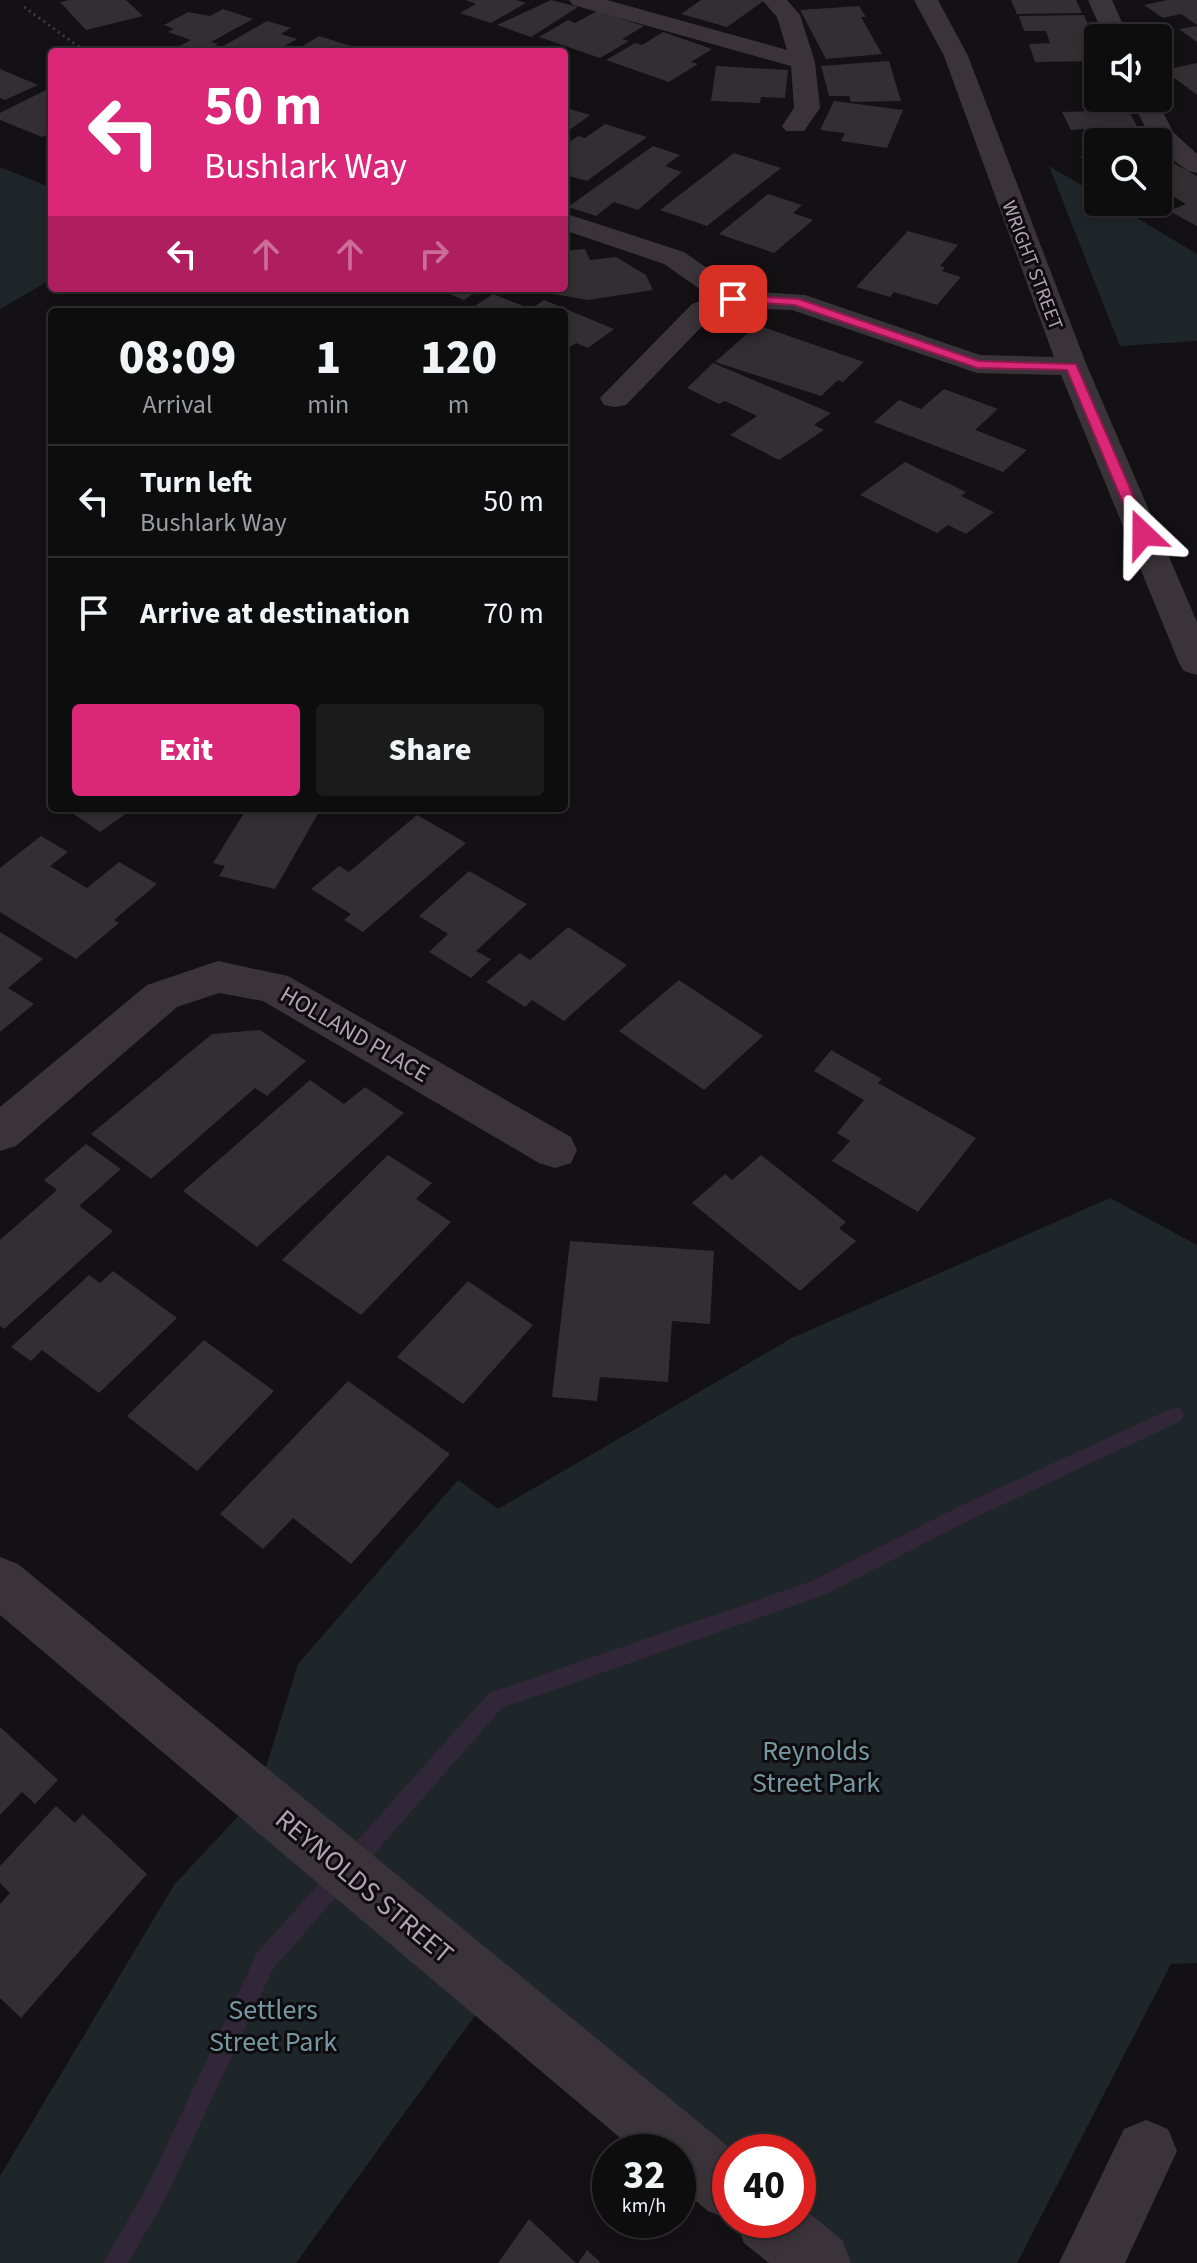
<!DOCTYPE html>
<html lang="en">
<head>
<meta charset="utf-8">
<style>
	body { margin:0; font-family:"Source Sans 3",sans-serif; background:#1c1b1c; color:#f1f3f6; height:100vh; display:flex; flex-direction:column; font-size:30px; white-space:nowrap }
	* { box-sizing:border-box; margin:0 }
	p { font-size:26px; color:#9b9c9e }
	.icon { flex:none; width:44px; height:44px; fill:none; stroke:currentColor; stroke-width:2; stroke-linecap:round; stroke-linejoin:round }
	.map { position:relative; flex:1; overflow:hidden }
	.panel { position:absolute; left:48px; top:308px; width:520px; height:504px; display:flex; flex-direction:column; background:#0e0d0e; border-radius:8px; box-shadow:0 4px 12px #0003,0 0 0 2px #2e2d2e }
	.panel>* { flex:none }
	.guide { position:absolute; left:48px; top:48px; width:520px; height:244px; border-radius:8px; box-shadow:0 4px 12px #0003,0 0 0 2px #2e2d2e; background:#db2777; color:#fff; overflow:hidden }
	.controls { position:absolute; left:1084px; top:24px; display:grid; gap:16px }
	.controls a { display:grid; place-items:center; width:88px; height:88px; border-radius:8px; background:#0e0d0e; box-shadow:0 4px 12px #0003,0 0 0 2px #2e2d2e; font-size:40px }
	.speed { position:absolute; left:592px; top:2134px; display:flex; gap:16px; font-size:40px; font-weight:700; text-align:center }
	.speed>* { display:grid; place-content:center; width:104px; height:104px; border-radius:50%; background:#0e0d0e; box-shadow:0 4px 12px #0003,0 0 0 2px #2e2d2e; line-height:1 }
	.speed small { font-size:20px; font-weight:400 }
	.speed .limit { border:12px solid #d22; background:#fff; color:#111 }
	.pin { position:absolute; display:grid; place-items:center; width:68px; height:68px; color:#fff; margin:-34px; border-radius:16px; box-shadow:0 4px 12px #0006 }
	.me { position:absolute; width:88px; margin:-44px; rotate:337deg; stroke-linejoin:round; filter:drop-shadow(0 0 6px #0008) }
	.turn { display:flex; align-items:center; gap:28px; height:168px; padding:0 24px; font-size:36px }
	.turn .icon { width:104px; height:104px; stroke-width:2.5 }
	.turn b { display:block; font-size:56px; line-height:68px }
	.lanes { display:flex; align-items:center; height:76px; padding:0 24px; background:#0003; justify-content:center; gap:40px; direction:ltr }
	.lanes .off { opacity:.35 }
	.eta { display:flex; justify-content:space-evenly; align-items:center; height:136px; text-align:center }
	.eta b { font-size:48px; font-weight:800; line-height:56px }
	.button { display:flex; gap:16px; margin-top:auto; padding:16px 24px }
	.button a { flex:1; height:92px; border-radius:8px; background:#db2777; color:#fff; font-size:32px; font-weight:800; line-height:92px; text-align:center }
	.button a+a { background:#1c1b1c; color:#f1f3f6 }
	ul { padding:0; list-style:none }
	li { display:flex; align-items:center; gap:24px; height:112px; padding:0 24px; border-top:2px solid #2e2d2e }
	li div { flex:1 }
	li b { display:block; font-size:30px }
	li em { font-style:normal }
	.map>svg:first-child { display:block }
	.green { fill:#1f2629 }
	.lines { fill:none; stroke-linecap:round; stroke-linejoin:round }
	.stream { fill:#312738; fill-rule:evenodd }
	.building { fill:#322e32 }
	.path { stroke:#3f383f; stroke-width:3; stroke-dasharray:2 4; stroke-linecap:butt }
	.minor { fill:#3a343a; fill-rule:evenodd }
	.route { fill:#db2777; stroke:#8e194d; stroke-width:2 }
	.labels { text-anchor:middle; stroke-width:6; stroke-linejoin:round; paint-order:stroke }
	.far-street-label { font-size:20px; fill:#b2a1b5; stroke:#0e0c0e }
	.street-label { font-size:24px; fill:#b2a1b5; stroke:#0e0c0e }
	.near-park-label { font-size:28px; fill:#7698a2; stroke:#0e0c0e }
	.near-street-label { font-size:28px; fill:#b2a1b5; stroke:#0e0c0e }
</style>
</head>
<body>
<div class="map">
<svg width="1197" height="2263" viewBox="0 0 1197 2263">
	<rect width="100%" height="100%" fill="#131113"/>
	<g class="green">
		<polygon points="1049,166 1098,195 1098,202 1110,202 1197,254 1197,341 1120,346"/>
		<polygon points="0,167 52,188 52,279 0,309"/>
		<polygon points="1110,1198 1197,1245 1197,1963 1171,1964 1017,2263 819,2263 798,2220 798,2152 730,2152 492,1992 296,2263 0,2263 0,2176 174,1885 257,1796 298,1664 458,1480 498,1509 792,1338"/>
	</g>
	<g class="lines">
		<polygon class="stream" points="1175,1407 1181,1409 1184,1415 1181,1421 974,1518 824,1595 502,1708 273,1969 163,2203 128,2263 103,2263 147,2187 257,1953 489,1693 812,1581 960,1506"/>
	</g>
	<g class="building">
		<polygon points="69,0 126,0 143,16 86,30 60,2"/>
		<polygon points="466,0 517,0 526,3 491,23 460,13 476,4"/>
		<polygon points="551,0 578,7 531,37 497,25"/>
		<polygon points="701,0 765,0 727,27 681,14"/>
		<polygon points="1011,0 1076,0 1082,13 1017,14"/>
		<polygon points="1167,0 1197,0 1197,25 1181,14 1163,18 1144,5"/>
		<polygon points="859,6 866,17 861,17 882,54 826,59 800,10"/>
		<polygon points="223,9 253,19 211,42 218,44 203,52 172,50 191,40 168,32 174,29 164,25 188,12 210,16"/>
		<polygon points="597,11 644,26 622,39 629,41 600,58 539,37 568,20 575,23"/>
		<polygon points="1084,15 1098,49 1098,61 1035,62 1029,44 1050,43 1046,31 1024,31 1019,16"/>
		<polygon points="267,21 291,28 281,34 297,39 274,52 213,52"/>
		<polygon points="1197,26 1197,42 1179,29"/>
		<polygon points="663,32 712,49 691,62 698,64 669,82 606,60 635,43 642,45"/>
		<polygon points="319,36 360,49 354,52 293,52"/>
		<polygon points="889,61 901,101 851,102 849,96 829,96 821,66"/>
		<polygon points="1197,63 1197,95 1164,70"/>
		<polygon points="716,66 788,70 785,98 761,97 760,103 711,101"/>
		<polygon points="0,69 38,85 5,100 0,98"/>
		<polygon points="52,87 52,132 42,137 0,120 0,113"/>
		<polygon points="834,101 903,110 887,148 841,141 845,133 820,130"/>
		<polygon points="564,107 590,115 564,134"/>
		<polygon points="1128,110 1138,128 1131,129 1134,134 1088,136 1085,129 1071,130 1062,112"/>
		<polygon points="605,124 647,137 587,181 566,175 571,171 564,169 564,146 578,136 585,138"/>
		<polygon points="653,146 680,155 665,166 682,172 638,210 614,202 596,216 568,207"/>
		<polygon points="1098,150 1098,167 1080,157"/>
		<polygon points="734,153 781,168 707,226 660,210"/>
		<polygon points="1172,162 1197,176 1197,226 1169,211 1186,204 1164,191 1158,193 1158,167"/>
		<polygon points="768,194 802,205 793,213 813,220 774,253 719,234"/>
		<polygon points="908,231 958,245 940,266 945,267 942,271 961,277 937,305 894,292 890,297 856,287"/>
		<polygon points="585,249 590,260 616,257 646,275 653,290 588,300 542,292 540,288 564,288 564,251"/>
		<polygon points="436,288 481,288 464,300"/>
		<polygon points="493,294 531,309 544,300 614,329 588,348 576,343 564,351 564,312 466,312"/>
		<polygon points="757,325 864,362 843,382 838,380 821,396 715,362"/>
		<polygon points="713,363 831,413 814,425 824,430 779,460 730,435 757,416 725,401 719,404 687,388"/>
		<polygon points="944,389 998,409 975,430 1027,450 1003,472 874,422 899,400 921,409"/>
		<polygon points="905,462 966,492 961,496 994,512 966,534 948,525 937,533 860,495"/>
		<polygon points="70,808 134,808 100,832 68,810"/>
		<polygon points="247,808 303,808 319,812 275,889 219,876 225,866 213,863"/>
		<polygon points="417,815 466,843 363,932 344,920 351,914 311,889 339,866 349,872"/>
		<polygon points="41,836 68,852 50,866 87,888 119,862 157,884 114,920 119,923 76,959 0,912 0,868"/>
		<polygon points="469,871 527,904 476,951 491,959 471,978 429,952 448,934 419,916"/>
		<polygon points="568,927 627,965 564,1021 532,1000 525,1007 486,982 520,953 530,960"/>
		<polygon points="0,932 43,959 8,988 34,1004 0,1032"/>
		<polygon points="679,980 763,1036 704,1090 619,1031"/>
		<polygon points="260,1030 306,1061 267,1096 255,1088 151,1179 91,1134 212,1034"/>
		<polygon points="831,1050 882,1079 878,1083 976,1138 918,1212 832,1161 850,1141 837,1133 864,1100 814,1071"/>
		<polygon points="310,1080 344,1104 365,1087 404,1113 257,1247 183,1191"/>
		<polygon points="86,1144 121,1169 79,1206 113,1231 4,1329 0,1326 0,1240 57,1190 44,1180"/>
		<polygon points="388,1155 432,1183 416,1199 451,1222 361,1315 282,1260"/>
		<polygon points="761,1155 846,1222 839,1228 856,1241 800,1291 692,1203 725,1174 732,1180"/>
		<polygon points="570,1241 714,1251 710,1324 672,1321 668,1382 600,1377 597,1401 552,1397"/>
		<polygon points="113,1271 177,1318 99,1393 42,1350 31,1361 11,1347 89,1275 100,1283"/>
		<polygon points="468,1281 533,1325 463,1404 397,1357"/>
		<polygon points="204,1340 274,1391 197,1471 127,1416"/>
		<polygon points="348,1381 450,1454 351,1564 293,1518 263,1549 220,1514"/>
		<polygon points="0,1727 58,1780 35,1804 22,1792 0,1815"/>
		<polygon points="56,1806 75,1823 83,1814 147,1874 21,2018 0,1998 0,1904 10,1893 0,1883 0,1866"/>
		<polygon points="529,2219 576,2263 498,2263"/>
		<polygon points="587,2250 601,2263 578,2263"/>
	</g>
	<g class="lines">
		<polyline class="path" points="24,7 86,52"/>
		<g class="minor">
			<polygon points="569,0 607,0 787,50 777,17 762,0 787,0 800,15 815,62 820,108 804,131 786,131 782,126 794,108 791,66 573,5"/>
			<polygon points="914,0 938,0 968,56 1087,366 1197,622 1197,675 1184,671 1179,663 1061,375 977,373 792,310 736,308 712,316 626,405 615,407 604,405 600,398 692,304 711,297 664,264 564,230 564,213 684,252 740,291 805,295 980,355 1054,357 944,56"/>
			<polygon points="1088,0 1112,0 1129,38 1105,38"/>
			<polygon points="1130,98 1156,98 1173,132 1197,154 1197,173 1188,171 1160,150 1158,142 1153,142"/>
			<polygon points="218,961 288,976 571,1137 577,1150 571,1163 555,1168 539,1163 263,1001 219,993 177,1007 16,1146 0,1151 0,1107 147,985"/>
			<polygon points="0,1557 18,1564 735,2152 730,2152 731,2220 708,2211 678,2186 678,2152 637,2152 0,1615"/>
			<polygon points="1146,2120 1168,2129 1177,2151 1125,2263 1059,2263 1124,2129"/>
			<polygon points="798,2204 842,2240 851,2263 769,2263 744,2243 735,2220 798,2220"/>
		</g>
	</g>
	<polygon class="route" points="733,295 799,299 979,361 1076,364 1150,534 1143,539 1136,534 1067,370 977,368 794,305 729,301 727,299"/>
	<g class="labels">
		<g class="far-street-label">
			<text transform="translate(1033 265) rotate(69)" y="7">WRIGHT STREET</text>
		</g>
		<g class="street-label">
			<text transform="translate(355 1034) rotate(30)" y="8">HOLLAND PLACE</text>
		</g>
		<g class="near-park-label">
			<text x="816" y="1760">Reynolds<tspan x="816" dy="32">Street Park</tspan></text>
			<text x="273" y="2019">Settlers<tspan x="273" dy="32">Street Park</tspan></text>
		</g>
		<g class="near-street-label">
			<text transform="translate(365 1886) rotate(40)" y="10">REYNOLDS STREET</text>
		</g>
	</g>
</svg>
<div class="controls">
<a><svg class="icon" aria-label="sound" viewBox="0 0 24 24"><path d="M4 9h4l5-4v14l-5-4H4zM17 9q2 3 0 6"/></svg></a>
<a><svg class="icon" aria-label="search" viewBox="0 0 24 24"><circle cx="10" cy="10" r="6"/><path d="M15 15l6 6"/></svg></a>
</div>
<div class="speed"><div>32<small>km/h</small></div><div class="limit">40</div></div>
<div class="pin" style="left:733px;top:299px;background:#d93025"><svg class="icon" aria-label="arrive" viewBox="0 0 24 24"><path d="M6 21V4h12l-3 4 3 4H6"/></svg></div>
<svg class="me" style="left:1143px;top:534px" viewBox="-20 -20 40 40"><path d="M0-17L14 15 0 8-14 15z" fill="#db2777" stroke="#fff" stroke-width="4"/></svg>
<div class="guide">
<div class="turn"><svg class="icon" aria-label="left" viewBox="0 0 24 24"><path d="M17 20v-9H6M10 6l-5 5 5 5"/></svg><div><b>50 m</b>Bushlark Way</div></div>
<div class="lanes"><svg class="icon" aria-label="left" viewBox="0 0 24 24"><path d="M17 20v-9H6M10 6l-5 5 5 5"/></svg><svg class="icon off" aria-label="ahead" viewBox="0 0 24 24"><path d="M12 20V5M6 11l6-6 6 6"/></svg><svg class="icon off" aria-label="ahead" viewBox="0 0 24 24"><path d="M12 20V5M6 11l6-6 6 6"/></svg><svg class="icon off" aria-label="right" viewBox="0 0 24 24"><path d="M7 20v-9h11M14 6l5 5-5 5"/></svg></div>
</div>
<section class="panel">
<div class="eta">
<div><b>08:09</b><p>Arrival</p></div>
<div><b>1</b><p>min</p></div>
<div><b>120</b><p>m</p></div>
</div>
<ul>
<li><svg class="icon" aria-label="left" viewBox="0 0 24 24"><path d="M17 20v-9H6M10 6l-5 5 5 5"/></svg><div><b>Turn left</b><p>Bushlark Way</p></div><em>50 m</em></li>
<li><svg class="icon" aria-label="arrive" viewBox="0 0 24 24"><path d="M6 21V4h12l-3 4 3 4H6"/></svg><div><b>Arrive at destination</b></div><em>70 m</em></li>
</ul>
<div class="button"><a>Exit</a><a>Share</a></div>
</section>
</div>
</body>
</html>
